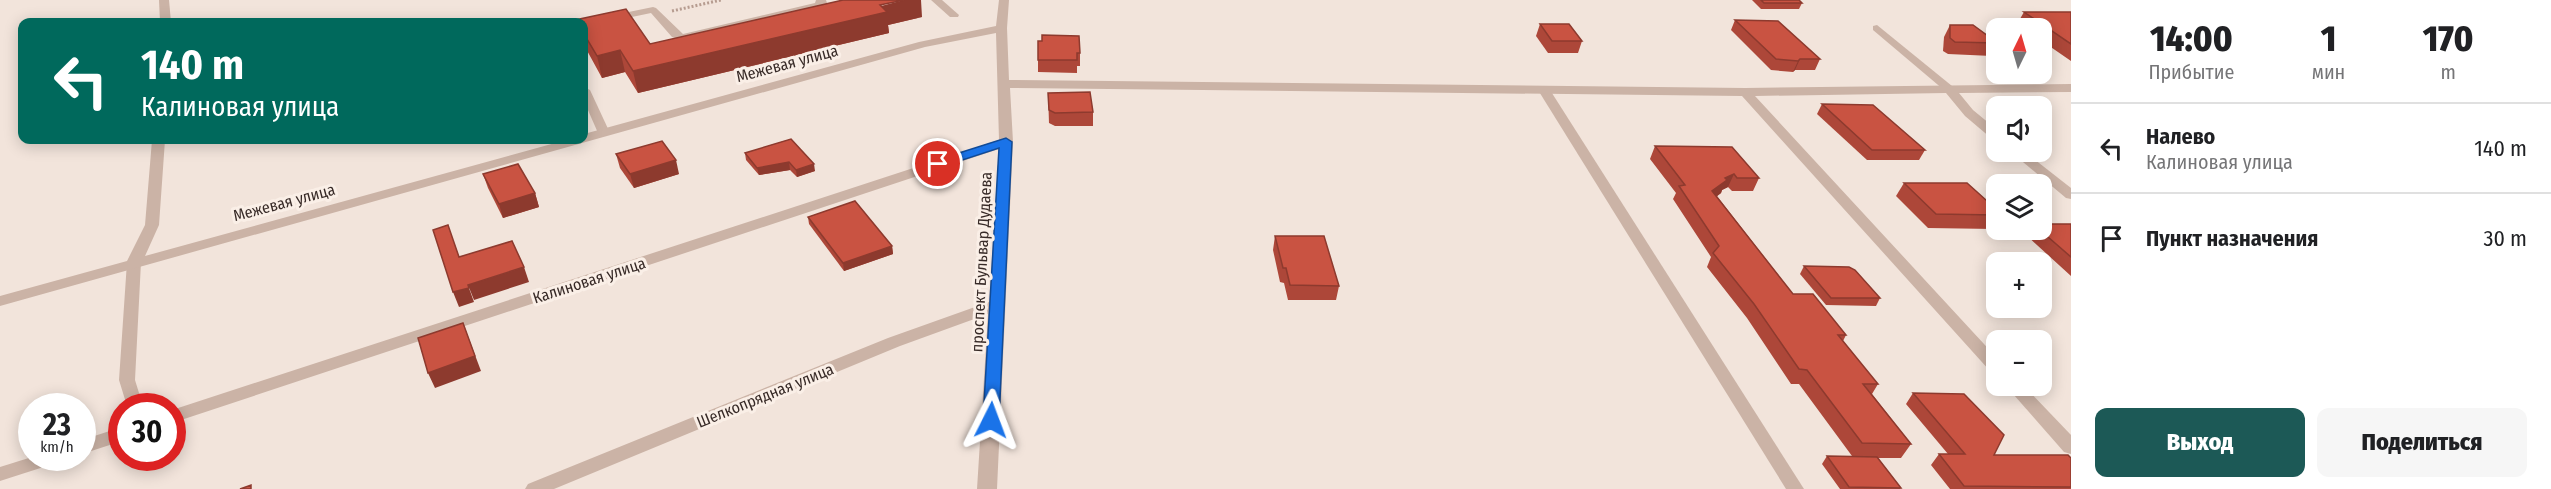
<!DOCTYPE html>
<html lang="ru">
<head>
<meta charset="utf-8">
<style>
	body { margin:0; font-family:"Fira Sans Condensed",sans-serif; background:#f6f6f6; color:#202124; height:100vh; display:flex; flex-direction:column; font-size:22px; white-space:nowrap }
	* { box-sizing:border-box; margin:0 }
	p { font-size:20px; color:#757577 }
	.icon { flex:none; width:33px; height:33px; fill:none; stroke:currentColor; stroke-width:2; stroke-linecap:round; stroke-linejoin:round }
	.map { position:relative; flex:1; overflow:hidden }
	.drawer { display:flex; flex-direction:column; background:#fff; width:480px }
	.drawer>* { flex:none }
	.guide { position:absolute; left:18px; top:18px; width:570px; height:126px; border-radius:12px; box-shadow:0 3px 15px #0003; background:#00695c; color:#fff; overflow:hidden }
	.needle { width:39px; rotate:5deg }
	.buttons { position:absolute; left:1986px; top:18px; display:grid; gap:12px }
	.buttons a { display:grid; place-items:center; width:66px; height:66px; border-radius:12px; background:#fff; box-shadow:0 3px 15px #0003; font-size:30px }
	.speed { position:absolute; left:18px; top:393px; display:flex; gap:12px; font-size:30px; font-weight:700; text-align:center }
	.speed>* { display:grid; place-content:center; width:78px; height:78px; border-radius:50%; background:#fff; box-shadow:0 3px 15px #0003; line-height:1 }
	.speed small { font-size:15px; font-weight:400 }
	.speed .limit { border:9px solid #d22; background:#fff; color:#111 }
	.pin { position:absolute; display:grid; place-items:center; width:51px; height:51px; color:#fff; margin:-26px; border:3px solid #fff; border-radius:50%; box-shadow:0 2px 6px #0007 }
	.me { position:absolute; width:66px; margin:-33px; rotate:3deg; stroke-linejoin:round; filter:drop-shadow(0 0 4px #0008) }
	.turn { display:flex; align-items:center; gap:21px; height:126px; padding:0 24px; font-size:27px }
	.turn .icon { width:78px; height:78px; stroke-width:2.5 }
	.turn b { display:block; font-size:42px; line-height:51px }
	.eta { display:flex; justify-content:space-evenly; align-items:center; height:102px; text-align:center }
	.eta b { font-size:36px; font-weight:800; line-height:42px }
	.cta { display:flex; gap:12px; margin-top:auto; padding:12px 24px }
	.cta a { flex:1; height:69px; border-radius:12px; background:#1c5956; color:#fff; font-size:24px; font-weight:800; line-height:69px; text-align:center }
	.cta a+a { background:#f6f6f6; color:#202124 }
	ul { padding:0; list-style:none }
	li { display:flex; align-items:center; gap:18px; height:90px; padding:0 24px; border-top:2px solid #e0e0e0 }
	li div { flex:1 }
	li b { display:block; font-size:22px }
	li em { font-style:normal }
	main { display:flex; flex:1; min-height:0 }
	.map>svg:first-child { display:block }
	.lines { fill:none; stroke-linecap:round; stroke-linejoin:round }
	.path { stroke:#b69c90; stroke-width:3; stroke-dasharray:2 2; stroke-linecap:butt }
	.lane { fill:#cbb3a6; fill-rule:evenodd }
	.street { fill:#cbb3a6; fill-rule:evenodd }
	.wall { fill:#ad4739 }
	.shaded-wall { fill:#8d3a2e }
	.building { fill:#c95342; stroke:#8d3a2e; stroke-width:1.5 }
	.route { fill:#1a73e8; stroke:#114b97; stroke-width:1.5 }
	.labels { text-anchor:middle; stroke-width:6; stroke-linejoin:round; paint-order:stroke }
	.street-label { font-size:16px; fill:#372a27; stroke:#faefe7 }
</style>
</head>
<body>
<main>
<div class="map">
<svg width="2071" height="489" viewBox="0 0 2071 489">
	<rect width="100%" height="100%" fill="#f2e4db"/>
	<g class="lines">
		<polyline class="path" points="672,11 721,0"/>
		<g class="lane">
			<polygon points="816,0 826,0 827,3 821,7 682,40 672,37 651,13 584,27 584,22 580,22 653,7 656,8 683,34 815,3"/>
			<polygon points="931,0 942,0 959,15 958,17 950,17"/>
			<polygon points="1877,25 1952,86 1952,90 1944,90 1873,30 1873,26"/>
			<polygon points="584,87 590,90 610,133 608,135 600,135 598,133 584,101"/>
			<polygon points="1544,87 1550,90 1804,489 1786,489 1538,90"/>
			<polygon points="134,258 141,262 135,380 143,406 127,406 119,380 127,262"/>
		</g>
		<g class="street">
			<polygon points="159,0 169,0 171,22 160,22"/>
			<polygon points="999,0 1009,0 1007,28 1009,80 1745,88 2071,84 2071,92 1959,93 1973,110 1996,129 1996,139 1991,138 1965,116 1946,93 1755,96 1996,357 1996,373 1990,371 1742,96 1010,88 1013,142 997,489 977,489 988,314 900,346 554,489 525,489 528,484 888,338 989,302 999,149 172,423 172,410 999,140 996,33 925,47 0,306 0,296 127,261 145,225 152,140 165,140 159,225 145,256 566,140 584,140 584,134 919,42 996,26"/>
			<polygon points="2011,152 2025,152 2071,188 2071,199 2066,198"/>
			<polygon points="2006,386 2024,386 2071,435 2071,454 2064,452"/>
			<polygon points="122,427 122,441 82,454 82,440"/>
			<polygon points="32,457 58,458 56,463 0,481 0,467"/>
		</g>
	</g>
	<g class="wall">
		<polygon points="1752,0 1799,0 1802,3 1799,9 1761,9"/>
		<polygon points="2024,12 2071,12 2071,61 2042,41 2042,28 2024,28 2017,24"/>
		<polygon points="922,17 888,25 889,33 638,93 625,72 602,78 584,45 584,22 576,22 575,20 650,44"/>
		<polygon points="1735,20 1820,59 1815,70 1795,70 1793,72 1771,70 1731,30"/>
		<polygon points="1540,24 1582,41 1578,53 1548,53 1536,36"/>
		<polygon points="1950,25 1996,42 1996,47 1992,56 1948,54 1943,51 1944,37"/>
		<polygon points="1038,41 1080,53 1080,66 1077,66 1077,73 1038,72"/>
		<polygon points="1048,93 1093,112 1093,126 1055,126 1049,123"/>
		<polygon points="1822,104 1925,150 1919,160 1867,160 1817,114"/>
		<polygon points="791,139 815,171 797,177 790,170 759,175 746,160 745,153"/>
		<polygon points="1655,146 1759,178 1753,191 1732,191 1728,187 1722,190 1721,193 1717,196 1793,294 1846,335 1843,341 1878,384 1872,394 1911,444 1901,458 1878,458 1901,488 1900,489 1840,489 1822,464 1827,456 1852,456 1799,384 1791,384 1747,318 1707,267 1711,257 1673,199 1676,193 1650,159"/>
		<polygon points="616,154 679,174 634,188 620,168"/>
		<polygon points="483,174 535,193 539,207 503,218 488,188"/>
		<polygon points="1904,183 1996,209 1996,225 1994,229 1928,228 1896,196"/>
		<polygon points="808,217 892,246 893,254 844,271 809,224"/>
		<polygon points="2071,224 2071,276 2026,235 2030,230 2042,230"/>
		<polygon points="1275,236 1339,286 1336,300 1288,300 1284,283 1280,282 1273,250"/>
		<polygon points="1804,266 1880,298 1876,306 1826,305 1800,274"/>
		<polygon points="1913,393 1994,455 2071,458 2071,489 1950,489 1931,465 1939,454 1948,454 1906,404"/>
	</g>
	<g class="shaded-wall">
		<polygon points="904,0 921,0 922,17 888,25 889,33 638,93 633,71"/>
		<polygon points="620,50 625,72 602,78 597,56"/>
		<polygon points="1800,59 1795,70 1793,72 1798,61"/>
		<polygon points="676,160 679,174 634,188 630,174"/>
		<polygon points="789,162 790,170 759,175 757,168"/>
		<polygon points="814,164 815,171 797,177 796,170"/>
		<polygon points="1734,174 1728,187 1722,190 1721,193 1707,204 1712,191 1725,178"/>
		<polygon points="535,193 539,207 503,218 499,204"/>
		<polygon points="892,246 893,254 844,271 843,263"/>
		<polygon points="524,267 529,282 474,300 468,285"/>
		<polygon points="469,288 474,302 459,307 453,292"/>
		<polygon points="463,323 481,371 435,388 428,373"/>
	</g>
	<g class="building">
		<polygon points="843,0 904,0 880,5 887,12 633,71 620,50 597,56 584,34 584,22 577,22 575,20 626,9 650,44"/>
		<polygon points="1761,0 1799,0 1802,3 1764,3"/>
		<polygon points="2024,12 2071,12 2071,44"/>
		<polygon points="1735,20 1778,21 1820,59 1800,59 1798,61 1776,59"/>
		<polygon points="1540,24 1569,24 1582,41 1552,41"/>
		<polygon points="1950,25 1973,25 1996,42 1996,43 1955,42 1950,38"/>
		<polygon points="1042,35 1079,36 1080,53 1077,53 1077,60 1038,60 1038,41 1042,41"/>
		<polygon points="1090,92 1093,112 1055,113 1049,110 1048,93"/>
		<polygon points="1822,104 1873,105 1925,150 1872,150"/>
		<polygon points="791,139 814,164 796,170 789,162 757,168 745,153"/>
		<polygon points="662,141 676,160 630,174 616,154"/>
		<polygon points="1655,146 1732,147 1759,178 1737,178 1734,174 1725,178 1727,180 1712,191 1793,294 1813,294 1846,335 1838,335 1878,384 1863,384 1911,444 1862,443 1807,370 1799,369 1754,304 1713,253 1719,246 1679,186 1685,185"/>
		<polygon points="518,164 535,193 499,204 483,174"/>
		<polygon points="1904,183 1967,183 1996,209 1996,215 1936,214"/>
		<polygon points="855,201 892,246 843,263 808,217"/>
		<polygon points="2042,224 2071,224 2071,257 2040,230 2042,230"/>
		<polygon points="448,225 459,257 512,241 524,267 468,285 469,288 453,292 433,230"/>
		<polygon points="1275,236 1324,236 1339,286 1290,285 1286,268 1283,268"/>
		<polygon points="1804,266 1849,267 1855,270 1880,298 1831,298"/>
		<polygon points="463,323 475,356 428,373 418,338"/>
		<polygon points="1913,393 1964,394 2004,435 1994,455 2068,455 2071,458 2071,487 1964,486 1939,454 1965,454"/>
		<polygon points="1827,456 1877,457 1901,488 1849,487"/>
		<polygon points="251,485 251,489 240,489"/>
	</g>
	<polygon class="route" points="1006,138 1012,142 999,420 997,424 985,424 983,420 999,148 938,168 932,164 934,161"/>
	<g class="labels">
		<g class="street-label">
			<text transform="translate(787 63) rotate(-15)" y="6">Межевая улица</text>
			<text transform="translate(284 202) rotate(-15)" y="6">Межевая улица</text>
			<text transform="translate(981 262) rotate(-87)" y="6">проспект Бульвар Дудаева</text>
			<text transform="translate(589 280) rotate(-18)" y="6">Калиновая улица</text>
			<text transform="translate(765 395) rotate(-22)" y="6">Шелкопрядная улица</text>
		</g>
	</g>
</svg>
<div class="buttons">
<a><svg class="needle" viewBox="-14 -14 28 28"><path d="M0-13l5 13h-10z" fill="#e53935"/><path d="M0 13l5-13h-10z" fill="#757577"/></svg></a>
<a><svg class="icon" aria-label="sound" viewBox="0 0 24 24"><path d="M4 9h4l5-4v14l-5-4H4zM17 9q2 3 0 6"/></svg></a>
<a><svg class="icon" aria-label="layers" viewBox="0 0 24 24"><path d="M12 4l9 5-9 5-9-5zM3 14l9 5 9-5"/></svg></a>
<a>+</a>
<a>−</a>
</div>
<div class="speed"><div>23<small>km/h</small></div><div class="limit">30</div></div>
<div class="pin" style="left:938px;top:164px;background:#d93025"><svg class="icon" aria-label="arrive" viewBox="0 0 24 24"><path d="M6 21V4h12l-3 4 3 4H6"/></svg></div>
<svg class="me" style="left:991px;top:420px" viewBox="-20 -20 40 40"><path d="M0-17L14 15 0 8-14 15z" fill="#1a73e8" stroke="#fff" stroke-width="4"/></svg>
<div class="guide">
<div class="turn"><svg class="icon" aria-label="left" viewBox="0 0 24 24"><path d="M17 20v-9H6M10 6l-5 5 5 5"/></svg><div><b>140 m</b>Калиновая улица</div></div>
</div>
</div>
<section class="drawer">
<div class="eta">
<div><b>14:00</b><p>Прибытие</p></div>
<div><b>1</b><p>мин</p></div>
<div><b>170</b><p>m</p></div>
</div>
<ul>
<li><svg class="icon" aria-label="left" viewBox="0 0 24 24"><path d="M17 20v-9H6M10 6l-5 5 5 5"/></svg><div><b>Налево</b><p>Калиновая улица</p></div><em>140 m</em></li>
<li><svg class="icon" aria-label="arrive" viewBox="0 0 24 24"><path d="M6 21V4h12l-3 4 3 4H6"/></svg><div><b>Пункт назначения</b></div><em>30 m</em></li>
</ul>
<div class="cta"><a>Выход</a><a>Поделиться</a></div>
</section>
</main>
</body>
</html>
